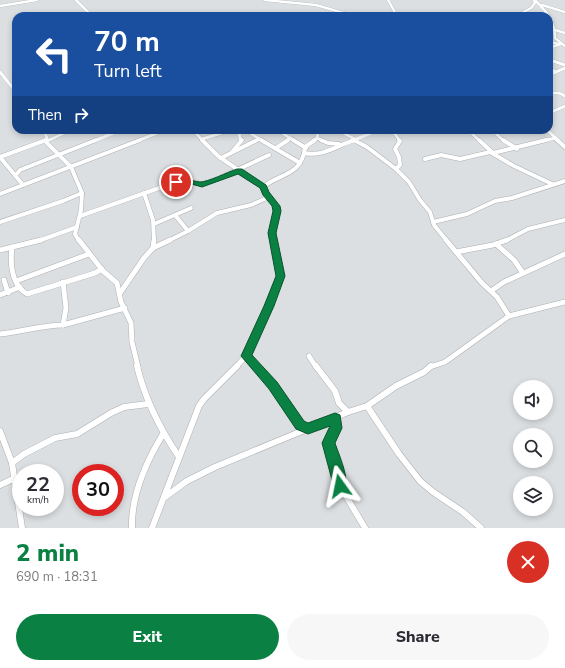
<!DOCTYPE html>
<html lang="en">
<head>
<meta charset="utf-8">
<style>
	body { margin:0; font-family:"Nunito Sans",sans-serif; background:#f7f7f7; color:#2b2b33; height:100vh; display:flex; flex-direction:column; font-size:15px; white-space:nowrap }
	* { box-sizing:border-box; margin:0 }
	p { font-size:13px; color:#7c7c81 }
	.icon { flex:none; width:22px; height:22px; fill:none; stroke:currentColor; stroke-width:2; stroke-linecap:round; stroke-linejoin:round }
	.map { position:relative; height:528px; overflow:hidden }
	.side { display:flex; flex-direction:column; background:#fff; flex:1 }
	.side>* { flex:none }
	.hud { position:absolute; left:12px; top:12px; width:541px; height:122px; border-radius:12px; box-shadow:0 2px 6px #0003; background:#1a4fa0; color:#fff; overflow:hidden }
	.fabs { position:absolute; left:513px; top:380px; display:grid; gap:8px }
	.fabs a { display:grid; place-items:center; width:40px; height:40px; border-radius:50%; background:#fff; box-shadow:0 2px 6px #0003; font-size:20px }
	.speed { position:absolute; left:12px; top:464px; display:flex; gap:8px; font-size:20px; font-weight:700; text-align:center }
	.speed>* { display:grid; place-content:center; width:52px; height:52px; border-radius:50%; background:#fff; box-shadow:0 2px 6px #0003; line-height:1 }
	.speed small { font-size:10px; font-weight:400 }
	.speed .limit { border:6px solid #d22; background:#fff; color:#111 }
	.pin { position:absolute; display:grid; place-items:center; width:34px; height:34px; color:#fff; margin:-17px; border:2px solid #fff; border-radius:50%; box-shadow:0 1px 4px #0007 }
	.me { position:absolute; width:44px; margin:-22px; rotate:348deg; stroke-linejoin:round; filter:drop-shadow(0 0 3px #0008) }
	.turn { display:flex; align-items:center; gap:14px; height:84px; padding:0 16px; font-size:18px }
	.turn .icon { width:52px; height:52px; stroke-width:2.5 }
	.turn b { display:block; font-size:28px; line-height:34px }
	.then { display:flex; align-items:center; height:38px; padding:0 16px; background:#0003; gap:8px; font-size:15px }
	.round { display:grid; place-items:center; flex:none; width:42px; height:42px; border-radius:21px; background:#f7f7f7 }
	.headline { display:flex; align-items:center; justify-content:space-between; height:68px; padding:0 16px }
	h1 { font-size:24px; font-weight:800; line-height:30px; color:#0b8043 }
	.primary-button { display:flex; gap:8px; margin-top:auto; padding:8px 16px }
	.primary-button a { flex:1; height:46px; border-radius:24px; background:#0b8043; color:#fff; font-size:16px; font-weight:800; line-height:46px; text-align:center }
	.primary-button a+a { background:#f7f7f7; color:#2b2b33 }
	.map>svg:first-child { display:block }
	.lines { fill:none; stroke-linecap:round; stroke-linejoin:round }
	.minor-far4-casing { stroke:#adafb1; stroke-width:3 }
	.minor-far3-casing { stroke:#adafb1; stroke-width:3.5 }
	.minor-far2-casing { stroke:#adafb1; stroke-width:5 }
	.minor-far1-casing { stroke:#adafb1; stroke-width:6 }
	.minor-casing { stroke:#adafb1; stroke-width:7 }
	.minor-far4 { stroke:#fff; stroke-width:2.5 }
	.minor-far3 { stroke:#fff; stroke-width:3 }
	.minor-far2 { stroke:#fff; stroke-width:4 }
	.minor-far1 { stroke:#fff; stroke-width:5 }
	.minor { stroke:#fff; stroke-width:6 }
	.route { fill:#0b8043; stroke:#07532c }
</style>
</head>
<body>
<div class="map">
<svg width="565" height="528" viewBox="0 0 565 528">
	<rect width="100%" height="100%" fill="#dcdfe1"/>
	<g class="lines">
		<g class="minor-far4-casing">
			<g id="minor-far4">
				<polyline points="76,0 92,16"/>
				<polyline points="265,0 316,5 354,16"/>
				<polyline points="388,0 397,16"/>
				<path d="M535,0C547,12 555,21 555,38L565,46"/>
				<polyline points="542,5 565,12"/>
				<polyline points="0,6 37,0"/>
				<polyline points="516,16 531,8 535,3 534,0"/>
				<polyline points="549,28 565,33"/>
				<polyline points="549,42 559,44"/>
				<polyline points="549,48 561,44"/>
				<polyline points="549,60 556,62"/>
			</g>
		</g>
		<g class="minor-far3-casing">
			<g id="minor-far3">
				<polyline points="553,61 565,65"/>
				<polyline points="549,68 556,72"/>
				<polyline points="0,72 16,92"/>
				<polyline points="549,75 565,68"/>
				<polyline points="549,93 559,93 565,96"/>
				<polyline points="549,113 565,106"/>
				<polyline points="151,130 160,131"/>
				<polyline points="193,130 203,141"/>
				<polyline points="245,130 263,141"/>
				<polyline points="277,130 295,141"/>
				<polyline points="337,130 355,139"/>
				<polyline points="387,130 395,134 400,141"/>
				<polyline points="468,130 480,141"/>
				<polyline points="492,130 504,141"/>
				<polyline points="547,130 559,141"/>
				<polyline points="390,132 401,130"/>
				<polyline points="317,138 323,141"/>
				<polyline points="202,139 232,130"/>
				<polyline points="354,140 379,130"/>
				<polyline points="44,141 47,138 44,130"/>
				<polyline points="47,141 71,130"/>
				<polyline points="94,141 121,130"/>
				<polyline points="137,141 165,130"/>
				<polyline points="241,141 239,134 246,131"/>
				<polyline points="255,141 259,139"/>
				<polyline points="287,141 291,138"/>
				<polyline points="313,141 317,138 318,133 321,130"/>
				<polyline points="351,141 356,141"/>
				<polyline points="542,141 556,138"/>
			</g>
		</g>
		<g class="minor-far2-casing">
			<g id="minor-far2">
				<polyline points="47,140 46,142 71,167 82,193 81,210 75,234 79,241"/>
				<polyline points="202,140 218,156 263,187"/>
				<polyline points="261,140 300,163"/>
				<polyline points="293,140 306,148"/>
				<polyline points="321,140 328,143 339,144"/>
				<polyline points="479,140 493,153 546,140"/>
				<polyline points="503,140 517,149"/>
				<polyline points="557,140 565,147"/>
				<polyline points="276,148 288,140"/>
				<polyline points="232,152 242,140"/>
				<path d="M304,153C322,157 337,146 354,140L367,147L396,169L409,182L420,200L430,212L434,225L447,241"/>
				<polyline points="0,157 46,140"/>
				<polyline points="0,157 23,185"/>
				<polyline points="221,158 257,140"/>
				<polyline points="425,159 441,155 460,159 490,152 514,166 552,184"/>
				<polyline points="396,169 400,165 399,157 395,149 400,141 399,140"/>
				<polyline points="16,175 20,170 96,140"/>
				<polyline points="144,193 153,220 154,241"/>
				<polyline points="0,194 140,140"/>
				<polyline points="175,215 188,231"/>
				<polyline points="80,216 176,182 186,181 203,184 220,178 269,155"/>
				<polyline points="0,222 63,201 82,193"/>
				<polyline points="433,222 467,214 495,201 512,198 565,181"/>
				<polyline points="154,224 191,208"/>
				<polyline points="38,241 77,227"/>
				<polyline points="168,241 188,231 217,213 251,205 269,197"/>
				<path d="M273,241L277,208L265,193L263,187C280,173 302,176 305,147L315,140"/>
				<polyline points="505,241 528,229 565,220"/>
			</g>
		</g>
		<g class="minor-far1-casing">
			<g id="minor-far1">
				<polyline points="79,240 103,271 117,283 121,302 131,323 132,342 138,367"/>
				<polyline points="446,240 482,283 497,297 509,316"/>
				<polyline points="496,244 514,260 523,273"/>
				<path d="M12,247C10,264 11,284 27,294L95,273L102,269"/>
				<polyline points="153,248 154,240"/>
				<polyline points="0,250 41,240"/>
				<polyline points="456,252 493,245 507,240"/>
				<polyline points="4,280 8,293"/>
				<polyline points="16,281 89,254"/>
				<polyline points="63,282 66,308 63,325"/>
				<polyline points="491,291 504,282 565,254"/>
				<polyline points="120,293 144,258 153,248 170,240"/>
				<polyline points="0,295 20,287"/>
				<path d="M0,334C21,332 42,325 63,325L125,308"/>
				<polyline points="246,356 258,367"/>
				<polyline points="309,356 316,367"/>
				<polyline points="236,367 246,356 279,281 279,266 273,240"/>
				<polyline points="430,367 445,362 509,316 565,302"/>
			</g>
		</g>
		<g class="minor-casing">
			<g id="minor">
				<path d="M137,366C145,400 160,429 179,457"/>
				<polyline points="257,366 273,386 292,416 308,429"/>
				<polyline points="316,366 335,391 339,403 348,412"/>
				<polyline points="367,406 399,454 420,481 433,492 463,512 481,528"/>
				<polyline points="335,418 336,428 329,443 330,452 337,470 340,486 365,528"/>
				<polyline points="0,431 12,463 22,528"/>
				<polyline points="12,463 24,454 55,438 77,434 111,413 124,407 148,404"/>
				<polyline points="0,485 15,478"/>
				<polyline points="165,497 187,481 215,467 348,412 367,406 396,386 424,372 431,366"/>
				<path d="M132,528C131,494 146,462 163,434"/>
				<polyline points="152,528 199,406 204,399 237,366"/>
			</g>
		</g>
		<use href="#minor-far4" class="minor-far4"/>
		<use href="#minor-far3" class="minor-far3"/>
		<use href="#minor-far2" class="minor-far2"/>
		<use href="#minor-far1" class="minor-far1"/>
		<use href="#minor" class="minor"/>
	</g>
	<path class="route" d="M237,169H242L266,185L269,192L280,206L281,211L276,233L285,276L274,306L252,355L277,382L304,421L308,423L335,413L340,415L342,428L335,443C339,455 350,479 345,491L340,493L335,491L322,443L330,426L308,434L296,429L269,389L241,356L264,306L276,276L268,233L273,211L272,206L263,195L260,188L238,174L202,187L188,183L176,185L172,182C180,176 191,181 200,182C208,182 228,172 237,169Z"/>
</svg>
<div class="fabs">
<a><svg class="icon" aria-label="sound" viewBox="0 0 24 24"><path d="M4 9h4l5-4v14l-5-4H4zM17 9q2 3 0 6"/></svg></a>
<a><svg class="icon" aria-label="search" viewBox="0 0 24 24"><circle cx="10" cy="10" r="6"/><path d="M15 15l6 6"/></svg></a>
<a><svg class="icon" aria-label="layers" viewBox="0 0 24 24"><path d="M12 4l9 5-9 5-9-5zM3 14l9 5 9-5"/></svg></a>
</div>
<div class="speed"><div>22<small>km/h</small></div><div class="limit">30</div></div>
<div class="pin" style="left:176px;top:182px;background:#d93025"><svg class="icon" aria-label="arrive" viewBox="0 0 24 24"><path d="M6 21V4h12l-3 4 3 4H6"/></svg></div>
<svg class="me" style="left:340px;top:486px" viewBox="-20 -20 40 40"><path d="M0-17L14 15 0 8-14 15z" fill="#0b8043" stroke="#fff" stroke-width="4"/></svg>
<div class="hud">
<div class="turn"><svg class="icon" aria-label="left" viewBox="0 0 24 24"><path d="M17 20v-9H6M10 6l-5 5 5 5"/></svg><div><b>70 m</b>Turn left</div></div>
<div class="then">Then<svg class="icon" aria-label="right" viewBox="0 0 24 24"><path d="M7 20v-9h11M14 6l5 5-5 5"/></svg></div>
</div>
</div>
<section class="side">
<div class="headline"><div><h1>2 min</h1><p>690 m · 18:31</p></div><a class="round" style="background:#d93025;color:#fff"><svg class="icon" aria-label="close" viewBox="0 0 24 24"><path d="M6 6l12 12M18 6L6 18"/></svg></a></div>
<div class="primary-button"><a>Exit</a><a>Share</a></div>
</section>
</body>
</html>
